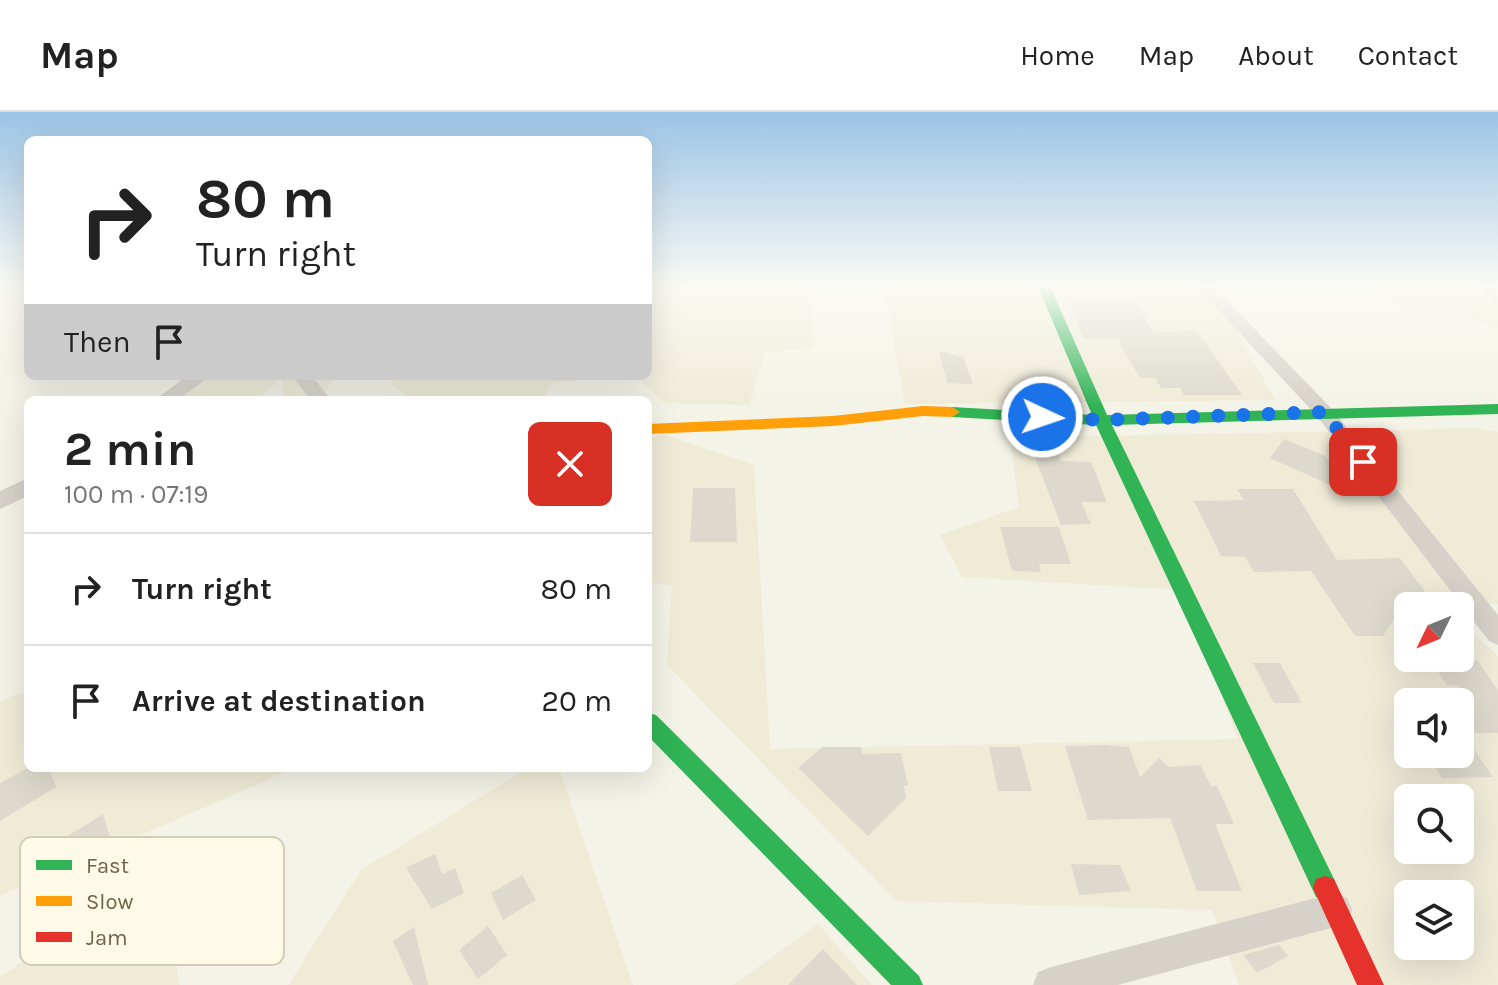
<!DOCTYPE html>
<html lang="en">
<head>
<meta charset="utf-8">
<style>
	body { margin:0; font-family:Karla,sans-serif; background:#f2f2f2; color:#222; height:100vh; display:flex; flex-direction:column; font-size:30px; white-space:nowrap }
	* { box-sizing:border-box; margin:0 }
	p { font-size:26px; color:#767676 }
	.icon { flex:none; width:44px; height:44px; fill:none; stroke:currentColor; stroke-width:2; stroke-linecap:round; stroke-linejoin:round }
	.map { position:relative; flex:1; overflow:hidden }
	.drawer { position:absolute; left:24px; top:284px; width:628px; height:376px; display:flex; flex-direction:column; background:#fff; border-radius:12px; box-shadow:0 8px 32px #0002 }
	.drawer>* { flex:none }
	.hud { position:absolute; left:24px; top:24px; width:628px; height:244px; border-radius:12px; box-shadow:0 8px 32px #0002; background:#fff; color:#222; overflow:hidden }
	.needle { width:52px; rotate:227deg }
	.tools { position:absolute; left:1394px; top:480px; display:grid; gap:16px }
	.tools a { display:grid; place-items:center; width:80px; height:80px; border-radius:12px; background:#fff; box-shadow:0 8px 32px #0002; font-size:40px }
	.pin { position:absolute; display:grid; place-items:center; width:68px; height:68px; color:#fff; margin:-34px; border-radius:16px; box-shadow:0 4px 12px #0006 }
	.me { position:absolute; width:88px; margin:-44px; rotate:93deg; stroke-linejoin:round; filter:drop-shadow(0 0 6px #0008) }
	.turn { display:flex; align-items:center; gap:28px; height:168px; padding:0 40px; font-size:36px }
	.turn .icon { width:104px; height:104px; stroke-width:2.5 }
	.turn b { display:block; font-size:56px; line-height:68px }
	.then { display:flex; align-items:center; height:76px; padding:0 40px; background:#0003; gap:16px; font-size:30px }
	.round { display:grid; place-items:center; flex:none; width:84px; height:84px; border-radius:12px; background:#f2f2f2 }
	.headline { display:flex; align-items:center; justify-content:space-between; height:136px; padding:0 40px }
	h1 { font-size:48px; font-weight:700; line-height:60px }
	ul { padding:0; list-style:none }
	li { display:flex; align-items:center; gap:24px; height:112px; padding:0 40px; border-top:2px solid #e0e0e0 }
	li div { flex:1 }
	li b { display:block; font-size:30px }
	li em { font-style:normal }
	header { display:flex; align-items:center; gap:48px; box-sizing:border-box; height:112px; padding:0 40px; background:#fff; border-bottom:2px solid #e0e0e0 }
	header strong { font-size:38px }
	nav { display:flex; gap:44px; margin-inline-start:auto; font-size:28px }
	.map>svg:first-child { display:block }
	.residential { fill:#efebd7; fill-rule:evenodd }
	.building { fill:#dddacd }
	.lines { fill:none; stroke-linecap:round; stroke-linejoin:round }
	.street { fill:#d6d2ca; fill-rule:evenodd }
	.fast { fill:#30b455; fill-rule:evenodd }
	.slow { fill:#ff9f0a; fill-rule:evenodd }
	.jam { fill:#e5322d; fill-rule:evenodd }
	.route { stroke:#1a73e8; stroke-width:14; stroke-dasharray:0 25.2 }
	.key { fill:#fefae7; stroke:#d3ccb8; stroke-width:2 }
	.key-label { font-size:22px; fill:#6f614a }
</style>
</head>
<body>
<header>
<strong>Map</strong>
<nav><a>Home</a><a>Map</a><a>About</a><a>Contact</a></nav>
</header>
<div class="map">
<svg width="1498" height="873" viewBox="0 0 1498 873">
	<rect width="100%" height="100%" fill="#f4f3e7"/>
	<g class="residential">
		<polygon points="648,172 811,172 813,236 765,240 749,293 664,291 636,264 648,264"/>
		<polygon points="883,172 1211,172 1275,288 905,292"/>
		<polygon points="1359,172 1498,172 1498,218 1457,198 1402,195"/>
		<polygon points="199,264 333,264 322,288 283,288 282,265 257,288 170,288"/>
		<polygon points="397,264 607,264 550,272 544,288 411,288 392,272"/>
		<path d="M1478,316L1498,320V492L1408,494V546H1460V509L1498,544V873H1239L1212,798L896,789L667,553L672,474L648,470V325L662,322L754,353L770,637L1238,627L1182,478L962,465L940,423L1019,395L1010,326ZM1408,590H1460V642H1408ZM1408,686H1460V738H1408ZM1408,782H1460V834H1408Z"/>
		<polygon points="28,578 28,656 295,656 0,784 0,589"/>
		<polygon points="528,656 559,656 633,873 288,873 361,758"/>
		<polygon points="157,759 180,873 0,873 0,865"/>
		<polygon points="818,812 872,873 733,873"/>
	</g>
	<g class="building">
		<polygon points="1133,189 1154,220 1197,219 1242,283 1184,283 1180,276 1161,276 1155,266 1140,266 1120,232 1121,227 1084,226 1071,191"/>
		<polygon points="939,239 963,245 973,272 947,271"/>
		<polygon points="1284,327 1325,344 1355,384 1270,346"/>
		<polygon points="1030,332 1054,332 1061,349 1091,350 1107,390 1081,390 1091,412 1061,413"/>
		<polygon points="693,376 735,376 737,430 690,430"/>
		<polygon points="1237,377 1293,377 1337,448 1400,446 1436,494 1403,494 1383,524 1355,524 1311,459 1254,460 1245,445 1221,444 1194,389 1244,388"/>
		<polygon points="1000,415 1059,415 1071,452 1039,452 1041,460 1012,459"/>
		<polygon points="1430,547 1477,548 1498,578 1498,621 1463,621 1493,665 1442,666 1427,642 1460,642 1460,574 1447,573"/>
		<polygon points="1253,551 1280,551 1302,591 1274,591"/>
		<polygon points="1107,633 1129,635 1140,665 1159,646 1169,655 1200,653 1211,674 1217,674 1234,712 1215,712 1242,779 1197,779 1170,706 1088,708 1065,634"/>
		<polygon points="822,635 861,635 862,642 901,641 908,673 904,674 906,686 868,724 798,656"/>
		<polygon points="989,635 1020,635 1032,679 998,679"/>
		<polygon points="28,656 49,656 56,675 0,709 0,671"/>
		<polygon points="103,702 113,735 64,759 58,730"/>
		<polygon points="435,742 442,762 455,756 464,781 432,797 406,756"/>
		<polygon points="1071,752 1120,753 1131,779 1079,783"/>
		<polygon points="522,763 536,788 503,808 491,781"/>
		<polygon points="488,814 507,843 478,867 459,838"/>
		<polygon points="414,815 428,873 413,873 393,829"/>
		<polygon points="1279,833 1288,844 1257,861 1243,843"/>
		<polygon points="823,837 857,873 788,873"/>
	</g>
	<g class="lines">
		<g class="street">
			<polygon points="1194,172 1211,172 1331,296 1498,503 1498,533 1489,529 1317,304"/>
			<polygon points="1477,172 1495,172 1498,188 1492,187"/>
			<polygon points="187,264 210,264 178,288 155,288"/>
			<polygon points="292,264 312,264 331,288 311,288"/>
			<polygon points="28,366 28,384 0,397 0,379"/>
			<polygon points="1335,781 1347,786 1352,798 1347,810 1335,815 1118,873 1033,873 1038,860 1051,855"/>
		</g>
		<g class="fast">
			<polygon points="1037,172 1049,172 1107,303 1498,292 1498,302 1112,313 1334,767 1337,776 1334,785 1325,788 1316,785 1096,313 952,305 944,300 952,295 1092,303"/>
			<polygon points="648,601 656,603 919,864 923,873 891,873 648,624"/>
		</g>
		<polygon class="slow" points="923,294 952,295 960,300 952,305 923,304 833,314 648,322 648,312 833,304"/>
		<polygon class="jam" points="1325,764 1334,767 1384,873 1357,873 1313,776 1316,767"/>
	</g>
	<linearGradient id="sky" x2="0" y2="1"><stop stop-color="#9cc4e6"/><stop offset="0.59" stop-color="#fafaf4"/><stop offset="1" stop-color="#fafaf4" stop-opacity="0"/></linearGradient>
	<rect width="1498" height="294" fill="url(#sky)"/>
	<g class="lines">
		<polyline class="route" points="1042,305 1102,308 1324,300 1363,350"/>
	</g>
	<rect x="20" y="725" width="264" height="128" rx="12" class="key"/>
	<rect x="36" y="748" width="36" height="10" fill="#30b455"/>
	<rect x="36" y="784" width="36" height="10" fill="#ff9f0a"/>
	<rect x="36" y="820" width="36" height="10" fill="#e5322d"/>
	<g class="key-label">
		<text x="86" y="761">Fast</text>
		<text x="86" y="797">Slow</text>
		<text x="86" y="833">Jam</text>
	</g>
</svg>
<div class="tools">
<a><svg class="needle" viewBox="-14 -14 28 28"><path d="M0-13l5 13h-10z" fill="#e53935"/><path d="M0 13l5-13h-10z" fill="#767676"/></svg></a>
<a><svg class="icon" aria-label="sound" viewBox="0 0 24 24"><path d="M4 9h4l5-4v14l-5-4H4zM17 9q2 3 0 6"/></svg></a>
<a><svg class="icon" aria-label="search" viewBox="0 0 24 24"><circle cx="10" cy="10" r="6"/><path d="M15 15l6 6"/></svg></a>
<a><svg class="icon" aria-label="layers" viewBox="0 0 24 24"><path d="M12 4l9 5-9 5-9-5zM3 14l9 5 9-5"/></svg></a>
</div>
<div class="pin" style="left:1363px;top:350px;background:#d93025"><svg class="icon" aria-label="arrive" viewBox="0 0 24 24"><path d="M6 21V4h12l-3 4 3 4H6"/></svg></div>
<svg class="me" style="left:1042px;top:305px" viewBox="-20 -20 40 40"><circle r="17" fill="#1a73e8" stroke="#fff" stroke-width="3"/><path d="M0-11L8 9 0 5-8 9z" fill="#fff"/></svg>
<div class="hud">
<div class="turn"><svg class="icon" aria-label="right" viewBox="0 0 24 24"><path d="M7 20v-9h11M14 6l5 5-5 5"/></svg><div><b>80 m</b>Turn right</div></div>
<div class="then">Then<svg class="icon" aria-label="arrive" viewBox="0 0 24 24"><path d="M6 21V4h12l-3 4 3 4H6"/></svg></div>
</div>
<section class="drawer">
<div class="headline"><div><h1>2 min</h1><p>100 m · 07:19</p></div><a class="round" style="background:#d93025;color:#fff"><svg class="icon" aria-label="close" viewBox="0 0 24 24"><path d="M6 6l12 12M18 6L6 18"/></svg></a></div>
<ul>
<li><svg class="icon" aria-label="right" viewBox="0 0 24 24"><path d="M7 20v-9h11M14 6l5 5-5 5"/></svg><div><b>Turn right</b></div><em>80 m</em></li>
<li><svg class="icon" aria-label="arrive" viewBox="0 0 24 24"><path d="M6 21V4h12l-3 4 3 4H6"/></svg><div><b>Arrive at destination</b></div><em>20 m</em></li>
</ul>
</section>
</div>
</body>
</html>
